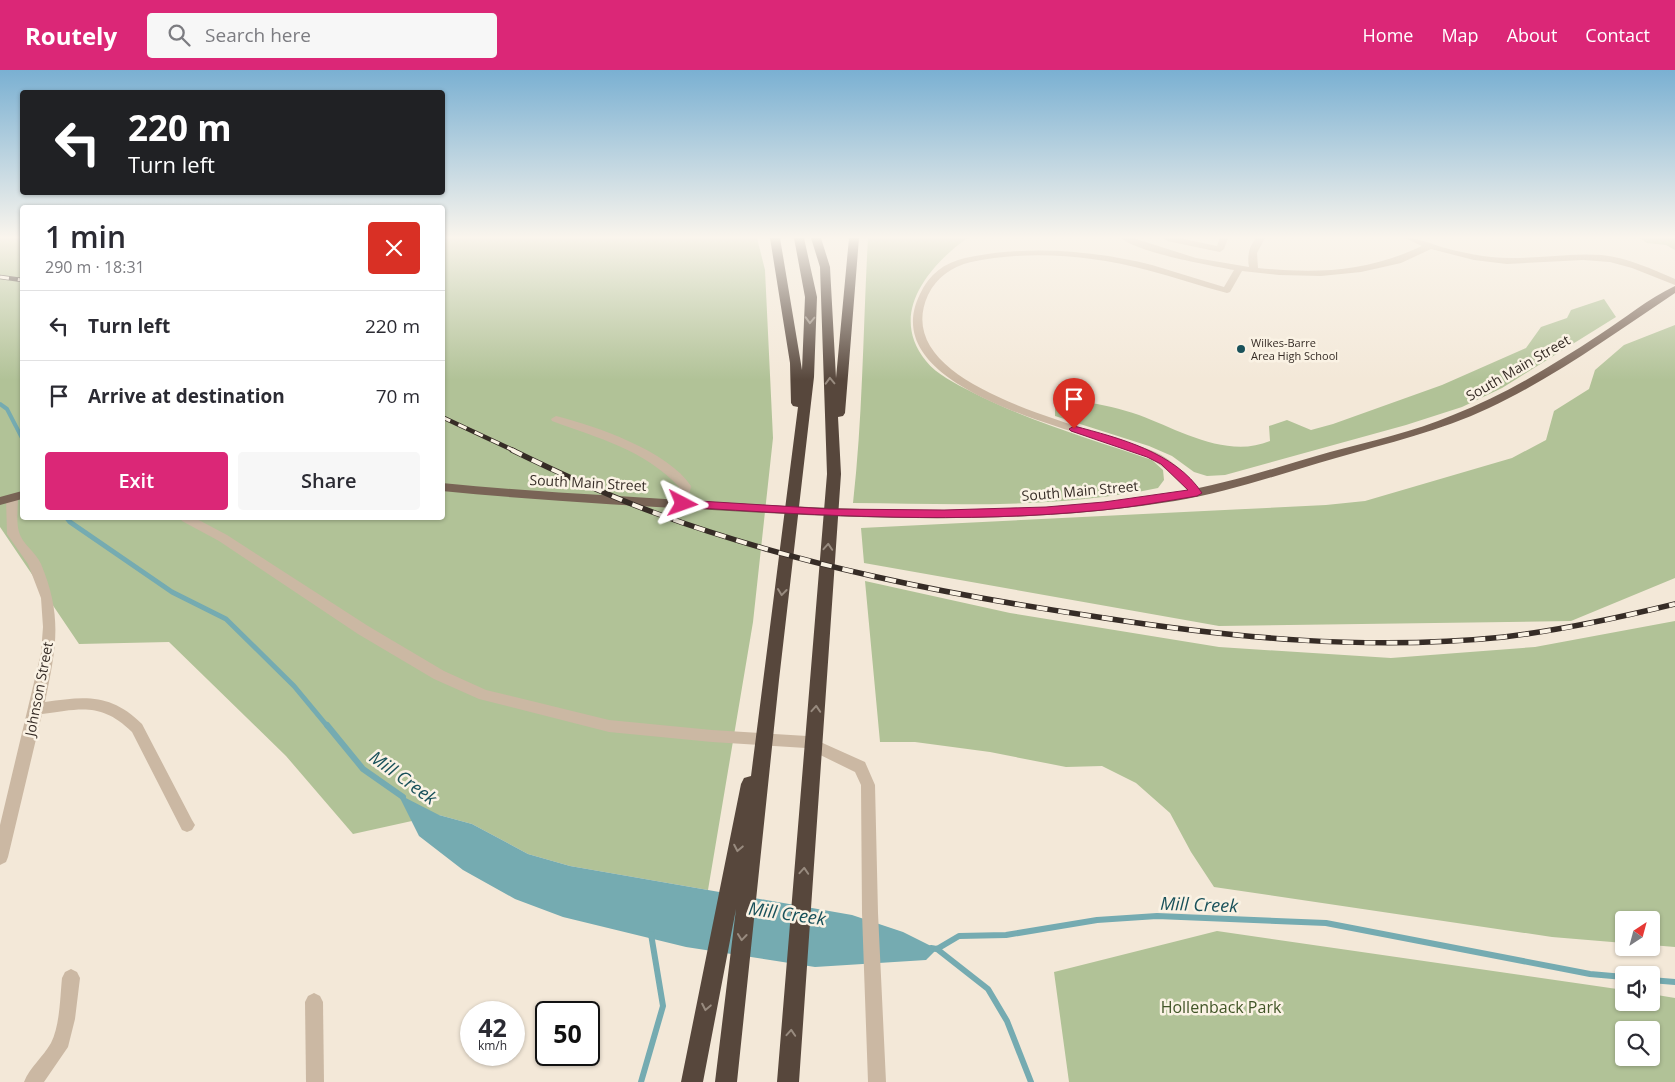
<!DOCTYPE html>
<html lang="en">
<head>
<meta charset="utf-8">
<style>
	body { margin:0; font-family:"Open Sans",sans-serif; background:#f7f7f7; color:#2b2b33; height:100vh; display:flex; flex-direction:column; font-size:19px; white-space:nowrap }
	* { box-sizing:border-box; margin:0 }
	p { font-size:16px; color:#7c7c81 }
	.icon { flex:none; width:28px; height:28px; fill:none; stroke:currentColor; stroke-width:2; stroke-linecap:round; stroke-linejoin:round }
	.map { position:relative; flex:1; overflow:hidden }
	.details { position:absolute; left:20px; top:135px; width:425px; height:315px; display:flex; flex-direction:column; background:#fff; border-radius:5px; box-shadow:0 1px 4px #0004 }
	.details>* { flex:none }
	.hud { position:absolute; left:20px; top:20px; width:425px; height:105px; border-radius:5px; box-shadow:0 1px 4px #0004; background:#202124; color:#fff; overflow:hidden }
	.needle { width:32px; rotate:36deg }
	.controls { position:absolute; left:1615px; top:841px; display:grid; gap:10px }
	.controls a { display:grid; place-items:center; width:45px; height:45px; border-radius:5px; background:#fff; box-shadow:0 1px 4px #0004; font-size:25px }
	.speed { position:absolute; left:460px; top:931px; display:flex; gap:10px; font-size:25px; font-weight:700; text-align:center }
	.speed>* { display:grid; place-content:center; width:65px; height:65px; border-radius:50%; background:#fff; box-shadow:0 1px 4px #0004; line-height:1 }
	.speed small { font-size:12px; font-weight:400 }
	.speed .limit { border:2px solid #111; border-radius:8px; background:#fff; color:#111 }
	.pin { position:absolute; display:grid; place-items:center; width:42px; height:42px; color:#fff; margin:-51px -21px; border-radius:50% 50% 50% 0; rotate:-45deg; box-shadow:0 0 5px #0007 }
	.pin .icon { rotate:45deg }
	.me { position:absolute; width:55px; margin:-28px; rotate:94deg; stroke-linejoin:round; filter:drop-shadow(0 0 4px #0008) }
	.turn { display:flex; align-items:center; gap:18px; height:105px; padding:0 25px; font-size:22px }
	.turn .icon { width:65px; height:65px; stroke-width:2.5 }
	.turn b { display:block; font-size:35px; line-height:42px }
	.round { display:grid; place-items:center; flex:none; width:52px; height:52px; border-radius:5px; background:#f7f7f7 }
	.headline { display:flex; align-items:center; justify-content:space-between; height:85px; padding:0 25px }
	h1 { font-size:30px; font-weight:600; line-height:38px }
	.cta { display:flex; gap:10px; margin-top:auto; padding:10px 25px }
	.cta a { flex:1; height:58px; border-radius:5px; background:#db2777; color:#fff; font-size:20px; font-weight:600; line-height:58px; text-align:center }
	.cta a+a { background:#f7f7f7; color:#2b2b33 }
	ul { padding:0; list-style:none }
	li { display:flex; align-items:center; gap:15px; height:70px; padding:0 25px; border-top:1px solid #e1e1e2 }
	li div { flex:1 }
	li b { display:block; font-size:19px }
	li em { font-style:normal }
	header { display:flex; align-items:center; gap:30px; box-sizing:border-box; height:70px; padding:0 25px; background:#db2777; color:#fff }
	header strong { font-size:24px }
	nav { display:flex; gap:28px; margin-inline-start:auto; font-size:18px }
	.search { width:350px; height:45px; background:#f7f7f7; display:flex; align-items:center; gap:12px; box-sizing:border-box; padding:0 18px; border-radius:5px; color:#7c7c81; font-size:19px }
	.map>svg:first-child { display:block }
	.green { fill:#b1c297; fill-rule:evenodd }
	.water { fill:#75abb1 }
	.lines { fill:none; stroke-linecap:round; stroke-linejoin:round }
	.stream-far2 { stroke:#75abb1; stroke-width:4 }
	.stream-far1 { stroke:#75abb1; stroke-width:5 }
	.stream { stroke:#75abb1; stroke-width:6 }
	.minor { fill:#cbb8a3; fill-rule:evenodd }
	.major { fill:#796456; fill-rule:evenodd }
	.highway { fill:#57473c; fill-rule:evenodd }
	.rail-far1-casing { stroke:#362c26; stroke-width:4.5 }
	.rail-casing { stroke:#362c26; stroke-width:5.5 }
	.rail-far1 { stroke:#faf2e4; stroke-width:3; stroke-dasharray:9; stroke-linecap:butt }
	.rail { stroke:#faf2e4; stroke-width:4; stroke-dasharray:11; stroke-linecap:butt }
	.oneway { stroke:#988b7f }
	.route { fill:#db2777; stroke:#8e194d }
	.poi-dot { fill:#19515a; stroke:#faf2e4; stroke-width:2 }
	.labels { text-anchor:middle; stroke-width:5; stroke-linejoin:round; paint-order:stroke }
	.far-poi-label { font-size:11px; fill:#362c26; stroke:#faf2e4; text-anchor:start }
	.street-label { font-size:14px; fill:#362c26; stroke:#faf2e4 }
	.near-park-label { font-size:16px; fill:#425628; stroke:#faf2e4 }
	.near-water-label { font-size:18px; font-style:italic; fill:#19515a; stroke:#faf2e4 }
</style>
</head>
<body>
<header>
<strong>Routely</strong>
<div class="search"><svg class="icon" aria-label="search" viewBox="0 0 24 24"><circle cx="10" cy="10" r="6"/><path d="M15 15l6 6"/></svg>Search here</div>
<nav><a>Home</a><a>Map</a><a>About</a><a>Contact</a></nav>
</header>
<div class="map">
<svg width="1675" height="1012" viewBox="0 0 1675 1012">
	<rect width="100%" height="100%" fill="#f3e8d8"/>
	<g class="green">
		<polygon points="0,168 22,168 22,448 442,448 443,168 757,168 765,200 773,368 753,552 708,820 570,796 528,784 472,754 439,745 353,764 286,686 169,572 79,574 0,457"/>
		<path d="M868,168H967C928,197 888,244 926,291C936,304 956,314 970,321C1028,351 1091,369 1152,390L1163,400L1164,410L1158,418C1057,439 955,434 853,433C863,345 863,257 868,168Z"/>
		<polygon points="1640,168 1675,168 1675,180 1666,175 1647,173"/>
		<path d="M1604,229L1616,247L1502,318L1462,337L1406,355L1225,405L1207,406L1194,402L1172,386L1149,376L1055,346V336C1066,328 1071,331 1083,332C1102,334 1121,339 1139,345C1179,360 1227,389 1270,371L1269,356L1287,350L1311,360L1333,354L1442,315L1526,278L1541,257L1567,248L1571,240Z"/>
		<polygon points="1675,255 1675,508 1571,551 1219,556 864,493 861,458 1326,435 1365,431 1512,388 1546,370 1554,341 1589,319 1595,300 1624,275"/>
		<polygon points="865,511 1010,543 1219,577 1391,588 1535,577 1675,551 1675,877 1651,875 1651,850 1624,850 1624,873 1552,867 1214,817 1191,782 1170,743 1136,713 1102,696 1066,697 990,682 915,672 880,672"/>
		<path d="M1217,861L1624,920V932H1651V924L1675,928V1012H1069L1054,902ZM1624,960H1651V988H1624Z"/>
	</g>
	<polygon class="water" points="398,724 439,745 472,754 528,784 570,796 852,845 903,862 937,879 926,890 815,897 686,877 563,847 515,829 463,800 419,766"/>
	<g class="lines">
		<polyline class="stream-far2" points="0,334 7,339 22,368"/>
		<polyline class="stream-far1" points="67,448 70,452 172,522 226,549 294,616 328,657"/>
		<g class="stream">
			<polyline points="327,655 363,699 403,727"/>
			<polyline points="931,878 937,879 959,866 1006,865 1097,850 1157,846 1326,853 1590,904 1624,907"/>
			<polyline points="937,879 988,919 1007,951 1031,1012"/>
			<polyline points="1651,910 1675,912"/>
			<polyline points="641,1012 663,936 651,864"/>
		</g>
		<g class="minor">
			<path d="M1121,168H1133L1196,188L1249,197C1247,185 1249,177 1256,168H1265L1257,183L1258,198C1317,204 1367,202 1422,176L1405,168C1419,168 1431,174 1445,178C1460,182 1475,185 1491,187C1528,191 1565,182 1602,185C1628,188 1652,199 1675,209V215L1632,198L1610,192L1583,190L1507,194L1474,190L1431,179L1401,193L1361,202L1321,206L1279,205L1242,201L1230,222L1227,223C1200,216 1174,207 1147,200C1091,185 1028,180 971,192C951,197 937,207 928,225C885,320 1099,357 1155,382C1173,390 1187,406 1201,420L1203,423L1197,427L1193,426C1179,412 1165,396 1147,387C1091,361 871,323 920,224C929,204 944,193 965,188C1027,175 1092,180 1152,195C1176,202 1200,210 1224,217L1234,200C1208,195 1139,183 1121,168Z"/>
			<polygon points="1163,168 1179,168 1217,176 1220,168 1228,168 1224,179 1220,182 1167,171"/>
			<path d="M556,346C596,356 668,381 691,416L687,437H679L677,434L679,417C645,380 598,368 552,351L551,349Z"/>
			<path d="M12,424L18,428C18,438 16,452 19,462C22,474 36,482 41,494C63,547 56,578 45,632C85,626 111,623 142,654L192,750L195,755L192,760L187,762L182,760L132,662C101,632 81,639 42,644L8,787L6,792L0,795V755L41,583L43,557L41,528L28,494L7,464L6,428Z"/>
			<polygon points="180,448 195,448 227,465 368,556 444,601 486,620 609,650 712,660 807,666 865,692 875,715 878,843 886,1012 868,1012 862,843 861,715 855,702 806,678 712,672 609,662 479,629 434,609 358,564 219,471 182,451"/>
			<path d="M71,899L77,902L80,908L75,949L68,977L44,1012H24C30,997 43,987 51,973C60,955 60,928 62,908L65,902Z"/>
			<polygon points="314,923 320,926 323,932 324,1012 306,1012 305,932 308,926"/>
		</g>
		<g class="major">
			<path d="M1675,216V223C1615,263 1555,307 1489,338C1440,361 1388,373 1336,388C1283,403 1230,422 1175,431C1022,456 866,449 712,440C622,435 532,430 442,421V413C532,422 622,426 712,432C866,441 1022,448 1174,423C1227,414 1278,397 1330,382C1371,371 1413,362 1453,345C1505,325 1553,295 1599,265C1624,249 1649,228 1675,216Z"/>
			<polygon points="22,421 22,429 0,435 0,427"/>
		</g>
		<g class="highway">
			<polygon points="770,168 780,168 802,300 805,227 794,168 804,168 817,227 814,307 779,610 737,1012 715,1012 736,839 703,1012 681,1012 741,714 744,708 751,706 798,337 793,336 791,333 790,293"/>
			<polygon points="811,168 821,168 830,197 836,308 849,168 859,168 845,343 843,346 838,347 841,404 799,1012 777,1012 827,404 820,197"/>
		</g>
		<g class="rail-far1-casing">
			<g id="rail-far1">
				<polyline points="0,207 22,210"/>
				<polyline points="442,347 515,381"/>
			</g>
		</g>
		<g class="rail-casing">
			<path id="rail" d="M512,380C559,403 606,425 655,443C797,495 948,525 1098,547C1232,568 1369,581 1504,567C1562,560 1618,548 1675,534"/>
		</g>
		<use href="#rail-far1" class="rail-far1"/>
		<use href="#rail" class="rail"/>
	</g>
	<defs><path id="oneway-chevron" d="M-2-3.5L2.5 0L-2 3.5" fill="none" stroke-width="1.6" stroke-linecap="round" stroke-linejoin="round" transform="scale(1.25)"/></defs>
	<g class="oneway">
		<use href="#oneway-chevron" transform="translate(810 250) rotate(92)"/>
		<use href="#oneway-chevron" transform="translate(830 311) rotate(-92)"/>
		<use href="#oneway-chevron" transform="translate(828 477) rotate(-86)"/>
		<use href="#oneway-chevron" transform="translate(782 522) rotate(97)"/>
		<use href="#oneway-chevron" transform="translate(816 639) rotate(-86)"/>
		<use href="#oneway-chevron" transform="translate(738 778) rotate(101)"/>
		<use href="#oneway-chevron" transform="translate(804 801) rotate(-86)"/>
		<use href="#oneway-chevron" transform="translate(742 867) rotate(96)"/>
		<use href="#oneway-chevron" transform="translate(706 937) rotate(101)"/>
		<use href="#oneway-chevron" transform="translate(791 963) rotate(-86)"/>
	</g>
	<linearGradient id="sky" x2="0" y2="1"><stop stop-color="#7ab0d2"/><stop offset="0.54" stop-color="#faf5ed"/><stop offset="1" stop-color="#faf5ed" stop-opacity="0"/></linearGradient>
	<rect width="1675" height="310" fill="url(#sky)"/>
	<path class="route" d="M1074,356C1119,368 1175,382 1202,423L1197,426C1166,431 1134,437 1103,440C963,454 823,446 683,437L677,434L683,430L829,439L944,440L1046,437L1104,432L1188,420L1161,394L1147,387L1071,361L1069,359Z"/>
	<circle class="poi-dot" cx="1241" cy="279" r="5"/>
	<g class="labels">
		<g class="far-poi-label">
			<text x="1251" y="277">Wilkes-Barre<tspan x="1251" dy="13">Area High School</tspan></text>
		</g>
		<g class="street-label">
			<text transform="translate(1518 298) rotate(-30)" y="5">South Main Street</text>
			<text transform="translate(588 413) rotate(3)" y="5">South Main Street</text>
			<text transform="translate(1080 421) rotate(-5)" y="5">South Main Street</text>
			<text transform="translate(39 619) rotate(-79)" y="5">Johnson Street</text>
		</g>
		<g class="near-park-label">
			<text x="1221" y="943">Hollenback Park</text>
		</g>
		<g class="near-water-label">
			<text transform="translate(403 708) rotate(36)" y="6">Mill Creek</text>
			<text transform="translate(1199 835) rotate(2)" y="6">Mill Creek</text>
			<text transform="translate(787 844) rotate(8)" y="6">Mill Creek</text>
		</g>
	</g>
</svg>
<div class="controls">
<a><svg class="needle" viewBox="-14 -14 28 28"><path d="M0-13l5 13h-10z" fill="#e53935"/><path d="M0 13l5-13h-10z" fill="#7c7c81"/></svg></a>
<a><svg class="icon" aria-label="sound" viewBox="0 0 24 24"><path d="M4 9h4l5-4v14l-5-4H4zM17 9q2 3 0 6"/></svg></a>
<a><svg class="icon" aria-label="search" viewBox="0 0 24 24"><circle cx="10" cy="10" r="6"/><path d="M15 15l6 6"/></svg></a>
</div>
<div class="speed"><div>42<small>km/h</small></div><div class="limit">50</div></div>
<div class="pin" style="left:1074px;top:359px;background:#d93025"><svg class="icon" aria-label="arrive" viewBox="0 0 24 24"><path d="M6 21V4h12l-3 4 3 4H6"/></svg></div>
<svg class="me" style="left:683px;top:434px" viewBox="-20 -20 40 40"><path d="M0-17L14 15 0 8-14 15z" fill="#db2777" stroke="#fff" stroke-width="4"/></svg>
<div class="hud">
<div class="turn"><svg class="icon" aria-label="left" viewBox="0 0 24 24"><path d="M17 20v-9H6M10 6l-5 5 5 5"/></svg><div><b>220 m</b>Turn left</div></div>
</div>
<section class="details">
<div class="headline"><div><h1>1 min</h1><p>290 m · 18:31</p></div><a class="round" style="background:#d93025;color:#fff"><svg class="icon" aria-label="close" viewBox="0 0 24 24"><path d="M6 6l12 12M18 6L6 18"/></svg></a></div>
<ul>
<li><svg class="icon" aria-label="left" viewBox="0 0 24 24"><path d="M17 20v-9H6M10 6l-5 5 5 5"/></svg><div><b>Turn left</b></div><em>220 m</em></li>
<li><svg class="icon" aria-label="arrive" viewBox="0 0 24 24"><path d="M6 21V4h12l-3 4 3 4H6"/></svg><div><b>Arrive at destination</b></div><em>70 m</em></li>
</ul>
<div class="cta"><a>Exit</a><a>Share</a></div>
</section>
</div>
</body>
</html>
